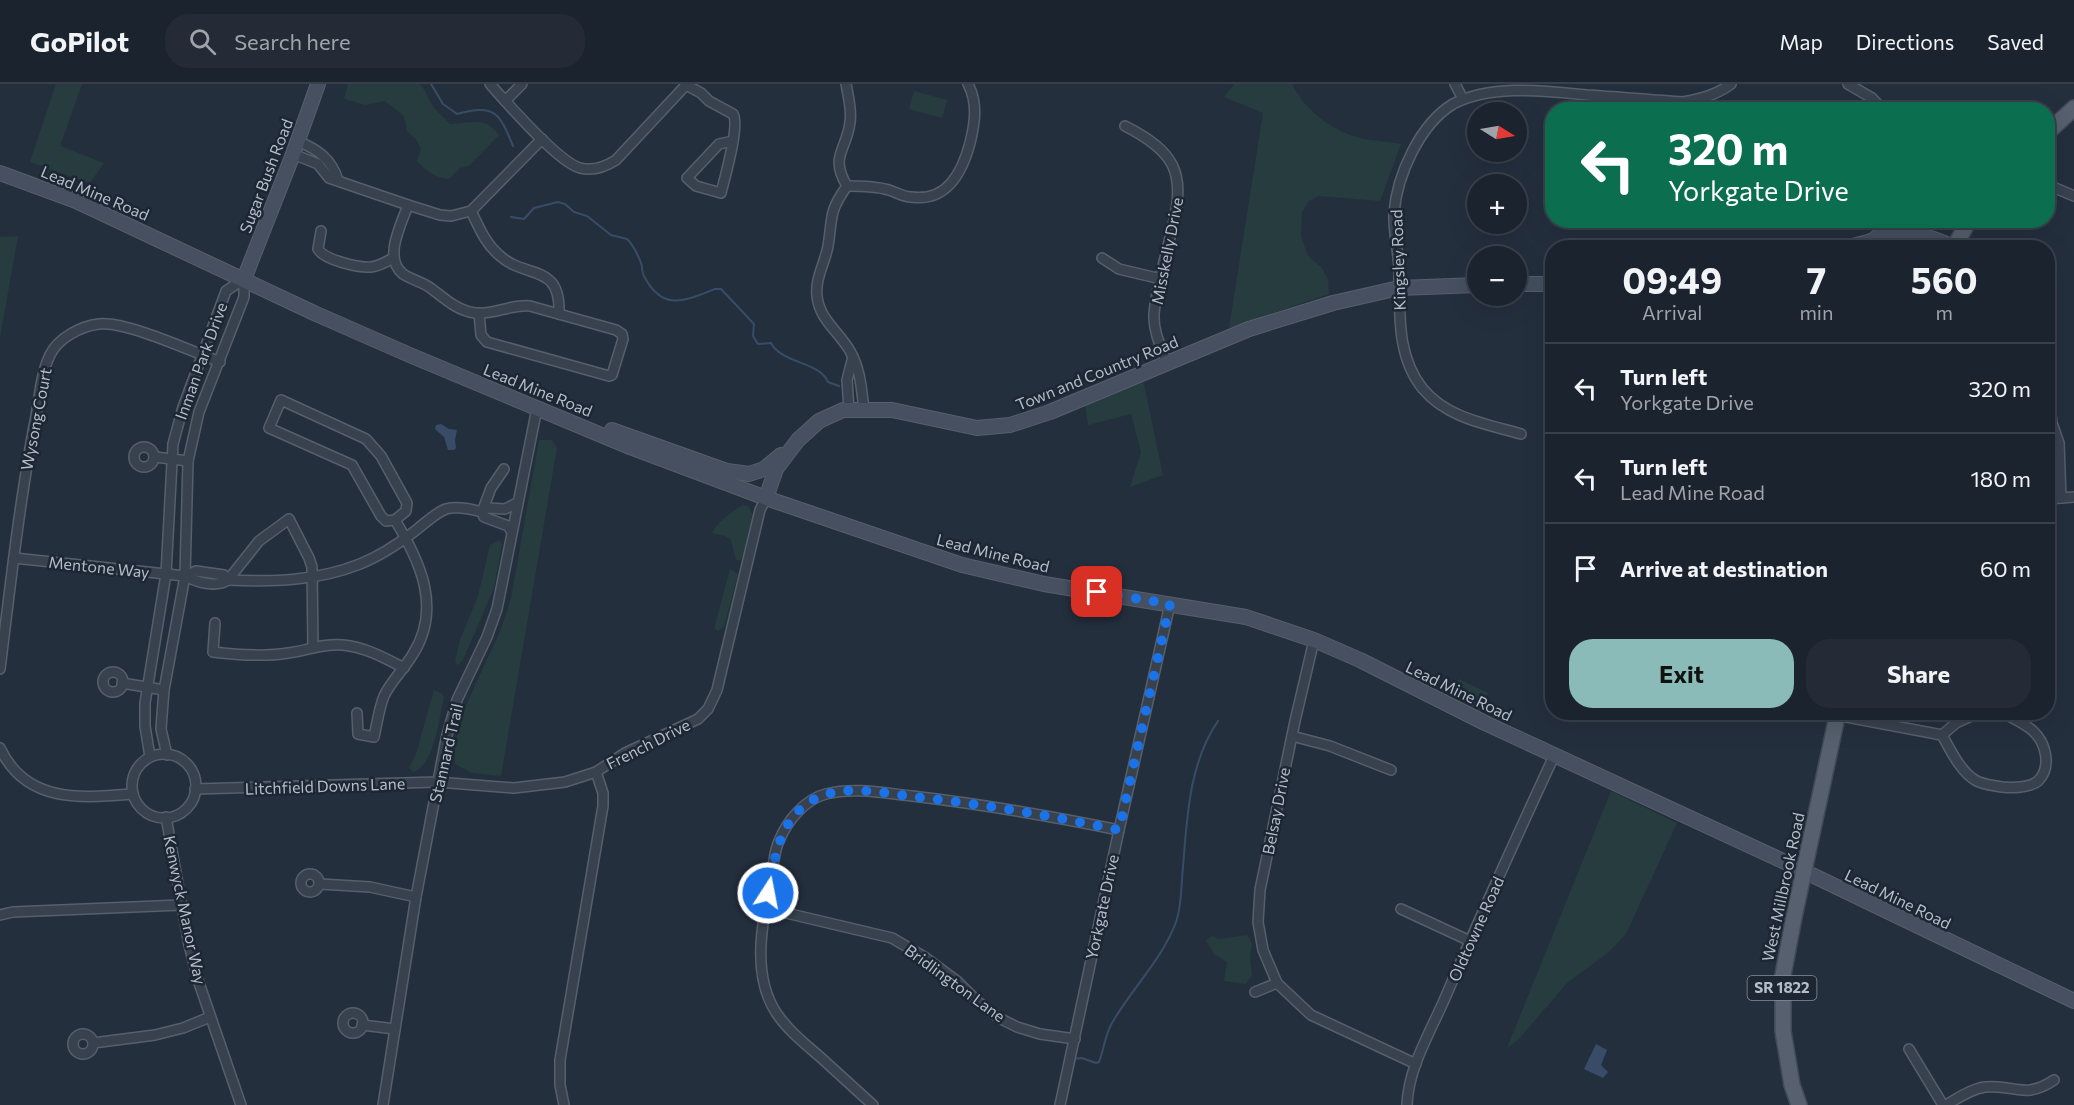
<!DOCTYPE html>
<html lang="en">
<head>
<meta charset="utf-8">
<style>
	body { margin:0; font-family:Commissioner,sans-serif; background:#242b36; color:#f1f3f6; height:100vh; display:flex; flex-direction:column; font-size:22px; white-space:nowrap }
	* { box-sizing:border-box; margin:0 }
	p { font-size:20px; color:#a0a4aa }
	.icon { flex:none; width:33px; height:33px; fill:none; stroke:currentColor; stroke-width:2; stroke-linecap:round; stroke-linejoin:round }
	.map { position:relative; flex:1; overflow:hidden }
	.drawer { position:absolute; left:1545px; top:156px; width:510px; height:480px; display:flex; flex-direction:column; background:#1b232e; border-radius:24px; box-shadow:0 6px 24px #0002,0 0 0 2px #39404a }
	.drawer>* { flex:none }
	.hud { position:absolute; left:1545px; top:18px; width:510px; height:126px; border-radius:24px; box-shadow:0 6px 24px #0002,0 0 0 2px #39404a; background:#0b6e4f; color:#fff; overflow:hidden }
	.needle { width:39px; rotate:101deg }
	.controls { position:absolute; left:1467px; top:18px; display:grid; gap:12px }
	.controls a { display:grid; place-items:center; width:60px; height:60px; border-radius:50%; background:#1b232e; box-shadow:0 6px 24px #0002,0 0 0 2px #39404a; font-size:30px }
	.pin { position:absolute; display:grid; place-items:center; width:51px; height:51px; color:#fff; margin:-26px; border-radius:12px; box-shadow:0 3px 9px #0006 }
	.me { position:absolute; width:66px; margin:-33px; rotate:11deg; stroke-linejoin:round; filter:drop-shadow(0 0 4px #0008) }
	.turn { display:flex; align-items:center; gap:21px; height:126px; padding:0 24px; font-size:27px }
	.turn .icon { width:78px; height:78px; stroke-width:2.5 }
	.turn b { display:block; font-size:42px; line-height:51px }
	.eta { display:flex; justify-content:space-evenly; align-items:center; height:102px; text-align:center }
	.eta b { font-size:36px; font-weight:700; line-height:42px }
	.action { display:flex; gap:12px; margin-top:auto; padding:12px 24px }
	.action a { flex:1; height:69px; border-radius:24px; background:#8bbbb9; color:#111; font-size:24px; font-weight:700; line-height:69px; text-align:center }
	.action a+a { background:#242b36; color:#f1f3f6 }
	ul { padding:0; list-style:none }
	li { display:flex; align-items:center; gap:18px; height:90px; padding:0 24px; border-top:2px solid #39404a }
	li div { flex:1 }
	li b { display:block; font-size:22px }
	li em { font-style:normal }
	header { display:flex; align-items:center; gap:36px; box-sizing:border-box; height:84px; padding:0 30px; background:#1b232e; border-bottom:2px solid #39404a }
	header strong { font-size:28px }
	nav { display:flex; gap:33px; margin-inline-start:auto; font-size:21px }
	.search { width:420px; height:54px; background:#242b36; display:flex; align-items:center; gap:15px; box-sizing:border-box; padding:0 21px; border-radius:24px; color:#a0a4aa; font-size:22px }
	.map>svg:first-child { display:block }
	.green { fill:#263c3f }
	.water { fill:#394c67 }
	.lines { fill:none; stroke-linecap:round; stroke-linejoin:round }
	.stream { stroke:#394c67; stroke-width:2 }
	.street-casing { stroke:#565f6c; stroke-width:12 }
	.secondary-casing { stroke:#565f6c; stroke-width:16 }
	.primary-casing { stroke:#414a57; stroke-width:18 }
	.street { stroke:#38414e; stroke-width:9 }
	.secondary { stroke:#465061; stroke-width:14 }
	.primary { stroke:#56606e; stroke-width:15 }
	.route { stroke:#1a73e8; stroke-width:10; stroke-dasharray:0 18 }
	.labels { text-anchor:middle; stroke-width:5; stroke-linejoin:round; paint-order:stroke }
	.shield { fill:#1d2633; stroke:#878f9c; stroke-width:1.5 }
	.shield-label { font-size:15px; font-weight:bold; fill:#b4bcc9 }
	.street-label { font-size:16px; fill:#b4bcc9; stroke:#1d2633 }
</style>
</head>
<body>
<header>
<strong>GoPilot</strong>
<div class="search"><svg class="icon" aria-label="search" viewBox="0 0 24 24"><circle cx="10" cy="10" r="6"/><path d="M15 15l6 6"/></svg>Search here</div>
<nav><a>Map</a><a>Directions</a><a>Saved</a></nav>
</header>
<div class="map">
<svg width="2074" height="1021" viewBox="0 0 2074 1021">
	<rect width="100%" height="100%" fill="#242f3e"/>
	<g class="green">
		<polygon points="56,0 82,0 60,62 104,79 90,99 30,78"/>
		<path d="M348,0H419L422,2L434,24L450,40C470,39 487,32 499,51L469,82L460,84L449,95C435,94 426,87 417,77L421,65L416,55L407,47L404,32L385,17L365,21L344,15Z"/>
		<path d="M1234,0H1292C1304,24 1327,43 1353,52C1368,57 1386,57 1401,60L1380,117L1319,112L1309,117L1302,128L1301,152L1308,172L1322,184L1328,195L1329,210L1229,244L1263,29L1224,13Z"/>
		<polygon points="914,7 947,16 942,34 909,25"/>
		<polygon points="18,152 0,254 0,153"/>
		<polygon points="1143,295 1163,391 1130,403 1141,368 1131,330 1088,341 1085,320"/>
		<polygon points="539,356 552,356 557,364 501,692 472,689 455,680 455,660 466,621 501,545 511,514"/>
		<path d="M743,421L749,423L752,430L745,471L741,476H736L731,456L725,452L712,449C719,436 731,429 743,421Z"/>
		<polygon points="500,456 502,460 494,504 463,576 458,581 455,578 460,556 478,512 490,461"/>
		<polygon points="730,485 738,490 724,543 718,547 714,545"/>
		<polygon points="1459,595 1488,609 1479,627 1450,612"/>
		<path d="M434,606L442,610L444,614C439,633 435,681 413,688L409,684L416,670Z"/>
		<polygon points="1611,707 1677,739 1626,850 1609,868 1567,899 1519,955 1507,964"/>
		<polygon points="1247,851 1252,859 1250,874 1252,891 1246,900 1224,897 1227,878 1214,870 1206,856 1212,852 1219,855"/>
	</g>
	<g class="water">
		<polygon points="441,340 449,345 457,346 455,356 456,364 454,366 448,366 444,353 435,345 436,341"/>
		<polygon points="1596,960 1607,966 1601,981 1608,988 1603,994 1584,985"/>
	</g>
	<g class="lines">
		<g class="stream">
			<path d="M431,0L443,20L457,30C495,20 499,28 513,62"/>
			<path d="M511,133L524,135L534,124L558,118L565,120L574,128L587,132L611,151L627,155C633,161 638,171 641,179C643,183 641,188 644,192C662,227 683,218 715,205H721L754,240L753,252L758,260L771,259C782,280 819,277 828,298L839,302"/>
			<path d="M1073,975L1082,974L1096,979L1099,978C1104,965 1105,951 1112,939C1132,904 1162,876 1176,838C1182,821 1181,801 1183,783C1187,734 1189,679 1218,637"/>
		</g>
		<g class="street-casing">
			<g id="street">
				<path d="M490,0C507,19 558,78 580,84C592,87 605,83 616,76L687,0"/>
				<path d="M846,0C848,12 852,25 850,38C847,66 829,72 847,102"/>
				<polyline points="1455,0 1463,15"/>
				<polyline points="1848,0 1872,14 1883,26"/>
				<path d="M686,1L701,9L709,17L733,30C740,41 725,93 721,109L696,102L687,94L719,60L733,57"/>
				<polyline points="505,17 522,0"/>
				<path d="M1125,42C1174,67 1186,88 1173,141C1167,168 1156,203 1154,230C1153,247 1161,263 1167,279"/>
				<path d="M298,57C318,66 331,74 338,96"/>
				<polyline points="293,70 318,80 329,94 408,121 440,131 451,132 471,127 542,55"/>
				<polyline points="2048,101 2074,112"/>
				<path d="M847,102C828,129 833,132 828,162C825,179 815,194 817,212C819,235 839,248 850,267C861,287 861,303 864,325"/>
				<path d="M847,102C861,102 875,102 889,106C896,108 903,113 911,113C947,118 962,89 970,59C975,39 978,19 968,0"/>
				<path d="M408,121C401,141 383,174 403,190C412,196 423,198 432,205C445,215 458,227 475,229C494,231 511,220 530,222L616,246L622,250L623,255L612,291L609,292L487,258L481,251L479,229"/>
				<path d="M471,127C479,143 485,159 499,171C526,196 561,178 559,230"/>
				<path d="M321,147L318,165C324,176 359,184 371,183C380,182 386,178 393,174"/>
				<polyline points="1102,174 1119,185 1161,195"/>
				<polyline points="2048,307 2052,339 2059,359 2061,414"/>
				<polyline points="849,326 847,296 853,273"/>
				<path d="M1521,350C1487,340 1447,334 1423,305C1396,272 1400,228 1399,188C1399,168 1393,149 1394,129C1397,91 1420,40 1453,20C1492,0 1545,7 1587,11C1619,13 1651,16 1683,18C1701,15 1716,11 1731,0"/>
				<circle cx="144" cy="373" r="10"/>
				<polyline points="155,373 188,377"/>
				<polyline points="2048,415 2074,413"/>
				<polyline points="482,428 491,404 504,385"/>
				<polyline points="482,428 487,424 505,425 517,419"/>
				<path d="M14,474L185,492C196,498 216,504 228,496"/>
				<path d="M185,492L196,487L224,491L228,496C274,498 317,497 360,480C380,472 398,460 415,447C424,440 435,429 446,425C457,422 471,425 482,428L484,433L508,442L512,448"/>
				<polyline points="228,496 259,457 289,435 309,474 312,483 313,563"/>
				<path d="M215,539L213,568C237,571 263,573 288,569C307,567 323,559 343,561C365,563 385,574 404,584"/>
				<polyline points="1314,556 1295,637 1260,806 1258,838 1263,866 1277,899 1311,931 1416,980"/>
				<path d="M0,585C10,504 19,422 34,342C39,320 40,291 50,271C58,254 81,242 99,240C126,237 191,267 220,278"/>
				<circle cx="113" cy="598" r="10"/>
				<polyline points="122,599 164,606"/>
				<polyline points="1820,628 1942,651"/>
				<path d="M1980,628L1956,639L1942,651C1950,665 1960,687 1975,696C1983,701 1992,701 2002,703C2011,704 2030,704 2038,697C2052,683 2046,659 2033,647C2024,639 2011,633 2000,628"/>
				<path d="M357,629L358,650L374,653C377,640 379,624 384,612C391,597 405,584 413,570C442,524 420,477 395,436L386,437L381,432L352,381L269,344L281,316L366,355L381,372L407,419L406,427L395,436"/>
				<polyline points="1292,652 1330,662 1391,686"/>
				<path d="M0,664C26,720 82,714 133,710"/>
				<circle cx="164" cy="702" r="32"/>
				<polyline points="167,671 161,645 162,631 164,606 185,492 188,377 199,328 244,213 244,195"/>
				<polyline points="150,673 145,642 145,619 166,490 173,360 183,323 226,207 244,195"/>
				<polyline points="195,705 437,698 514,704 565,698 596,688 625,669 698,635 708,625 717,606 760,426 766,414"/>
				<polyline points="166,733 189,861 198,896 241,1021"/>
				<circle cx="310" cy="799" r="9"/>
				<polyline points="320,800 370,803 416,813"/>
				<polyline points="765,824 892,854 926,874 957,897 978,918 999,934 1017,943 1040,950 1075,955"/>
				<polyline points="1401,825 1470,857"/>
				<polyline points="0,831 13,828 181,821"/>
				<polyline points="1255,908 1277,899"/>
				<circle cx="353" cy="939" r="10"/>
				<polyline points="362,941 395,945"/>
				<circle cx="83" cy="960" r="10"/>
				<polyline points="93,959 155,951 183,944 210,933"/>
				<polyline points="1909,965 1943,1021"/>
				<polyline points="383,1021 416,813 446,655 457,616 487,553 497,525 537,324"/>
				<polyline points="564,1021 560,1001 560,976 603,722 603,709 596,688"/>
				<path d="M873,1021C855,1005 837,988 819,972C804,959 788,946 777,930C750,890 763,836 771,792C774,781 774,767 779,757C787,737 805,715 826,710C854,703 883,709 912,712C981,720 1050,732 1119,746"/>
				<polyline points="1060,1021 1119,746 1170,520"/>
				<path d="M1407,1021C1408,984 1431,947 1445,914C1480,833 1517,752 1554,672"/>
				<path d="M1946,1021C1958,1014 1971,1005 1985,1003C2015,1000 2024,1016 2054,996"/>
			</g>
		</g>
		<g class="secondary-casing">
			<g id="secondary">
				<polyline points="0,89 76,117 314,229 412,272 630,363 766,414 962,481 1044,500 1246,533 1314,556 1360,576 1485,639 1785,778 2074,917"/>
				<path d="M1846,164C1854,161 1865,160 1873,156C1875,155 1878,151 1881,151C1904,143 1933,154 1954,163"/>
				<polyline points="244,195 292,73 318,0"/>
				<polyline points="1516,200 1552,200"/>
				<polyline points="612,346 727,387 749,390 764,385 781,371"/>
				<polyline points="766,414 776,385 798,356 819,337 843,326 892,326 977,344 1010,341 1050,328 1249,245 1333,219 1399,204 1478,201"/>
			</g>
		</g>
		<g class="primary-casing">
			<g id="primary">
				<polyline points="2048,48 2074,24"/>
				<polyline points="1954,164 1969,136"/>
				<polyline points="1799,1021 1792,1001 1783,947 1783,891 1794,833 1838,628"/>
			</g>
		</g>
		<use href="#street" class="street"/>
		<use href="#secondary" class="secondary"/>
		<use href="#primary" class="primary"/>
	</g>
	<g class="lines">
		<path class="route" d="M768,809C775,777 777,744 804,722C815,713 828,709 842,707C866,705 891,710 915,713C983,720 1051,732 1119,746L1170,520L1097,508"/>
	</g>
	<g class="labels">
		<rect class="shield" x="1747.5" y="892" width="69" height="24" rx="4.5"/>
		<g class="shield-label">
			<text x="1782" y="909">SR 1822</text>
		</g>
		<g class="street-label">
			<text transform="translate(266 92) rotate(-69)" y="6">Sugar Bush Road</text>
			<text transform="translate(95 109) rotate(23)" y="6">Lead Mine Road</text>
			<text transform="translate(1167 167) rotate(-79)" y="6">Misskelly Drive</text>
			<text transform="translate(1398 176) rotate(-92)" y="6">Kingsley Road</text>
			<text transform="translate(201 277) rotate(-70)" y="6">Inman Park Drive</text>
			<text transform="translate(1097 289) rotate(-22)" y="6">Town and Country Road</text>
			<text transform="translate(538 306) rotate(22)" y="6">Lead Mine Road</text>
			<text transform="translate(36 335) rotate(-79)" y="6">Wysong Court</text>
			<text transform="translate(993 469) rotate(14)" y="6">Lead Mine Road</text>
			<text transform="translate(99 483) rotate(6)" y="6">Mentone Way</text>
			<text transform="translate(1459 607) rotate(26)" y="6">Lead Mine Road</text>
			<text transform="translate(648 660) rotate(-27)" y="6">French Drive</text>
			<text transform="translate(446 669) rotate(-77)" y="6">Stannard Trail</text>
			<text transform="translate(325 702) rotate(-2)" y="6">Litchfield Downs Lane</text>
			<text transform="translate(1276 727) rotate(-79)" y="6">Belsay Drive</text>
			<text transform="translate(1783 803) rotate(-78)" y="6">West Millbrook Road</text>
			<text transform="translate(1898 815) rotate(26)" y="6">Lead Mine Road</text>
			<text transform="translate(1102 823) rotate(-78)" y="6">Yorkgate Drive</text>
			<text transform="translate(185 826) rotate(78)" y="6">Kenwyck Manor Way</text>
			<text transform="translate(1476 845) rotate(-66)" y="6">Oldtowne Road</text>
			<text transform="translate(955 899) rotate(36)" y="6">Bridlington Lane</text>
		</g>
	</g>
</svg>
<div class="controls">
<a><svg class="needle" viewBox="-14 -14 28 28"><path d="M0-13l5 13h-10z" fill="#e53935"/><path d="M0 13l5-13h-10z" fill="#a0a4aa"/></svg></a>
<a>+</a>
<a>−</a>
</div>
<div class="pin" style="left:1097px;top:508px;background:#d93025"><svg class="icon" aria-label="arrive" viewBox="0 0 24 24"><path d="M6 21V4h12l-3 4 3 4H6"/></svg></div>
<svg class="me" style="left:768px;top:809px" viewBox="-20 -20 40 40"><circle r="17" fill="#1a73e8" stroke="#fff" stroke-width="3"/><path d="M0-11L8 9 0 5-8 9z" fill="#fff"/></svg>
<div class="hud">
<div class="turn"><svg class="icon" aria-label="left" viewBox="0 0 24 24"><path d="M17 20v-9H6M10 6l-5 5 5 5"/></svg><div><b>320 m</b>Yorkgate Drive</div></div>
</div>
<section class="drawer">
<div class="eta">
<div><b>09:49</b><p>Arrival</p></div>
<div><b>7</b><p>min</p></div>
<div><b>560</b><p>m</p></div>
</div>
<ul>
<li><svg class="icon" aria-label="left" viewBox="0 0 24 24"><path d="M17 20v-9H6M10 6l-5 5 5 5"/></svg><div><b>Turn left</b><p>Yorkgate Drive</p></div><em>320 m</em></li>
<li><svg class="icon" aria-label="left" viewBox="0 0 24 24"><path d="M17 20v-9H6M10 6l-5 5 5 5"/></svg><div><b>Turn left</b><p>Lead Mine Road</p></div><em>180 m</em></li>
<li><svg class="icon" aria-label="arrive" viewBox="0 0 24 24"><path d="M6 21V4h12l-3 4 3 4H6"/></svg><div><b>Arrive at destination</b></div><em>60 m</em></li>
</ul>
<div class="action"><a>Exit</a><a>Share</a></div>
</section>
</div>
</body>
</html>
